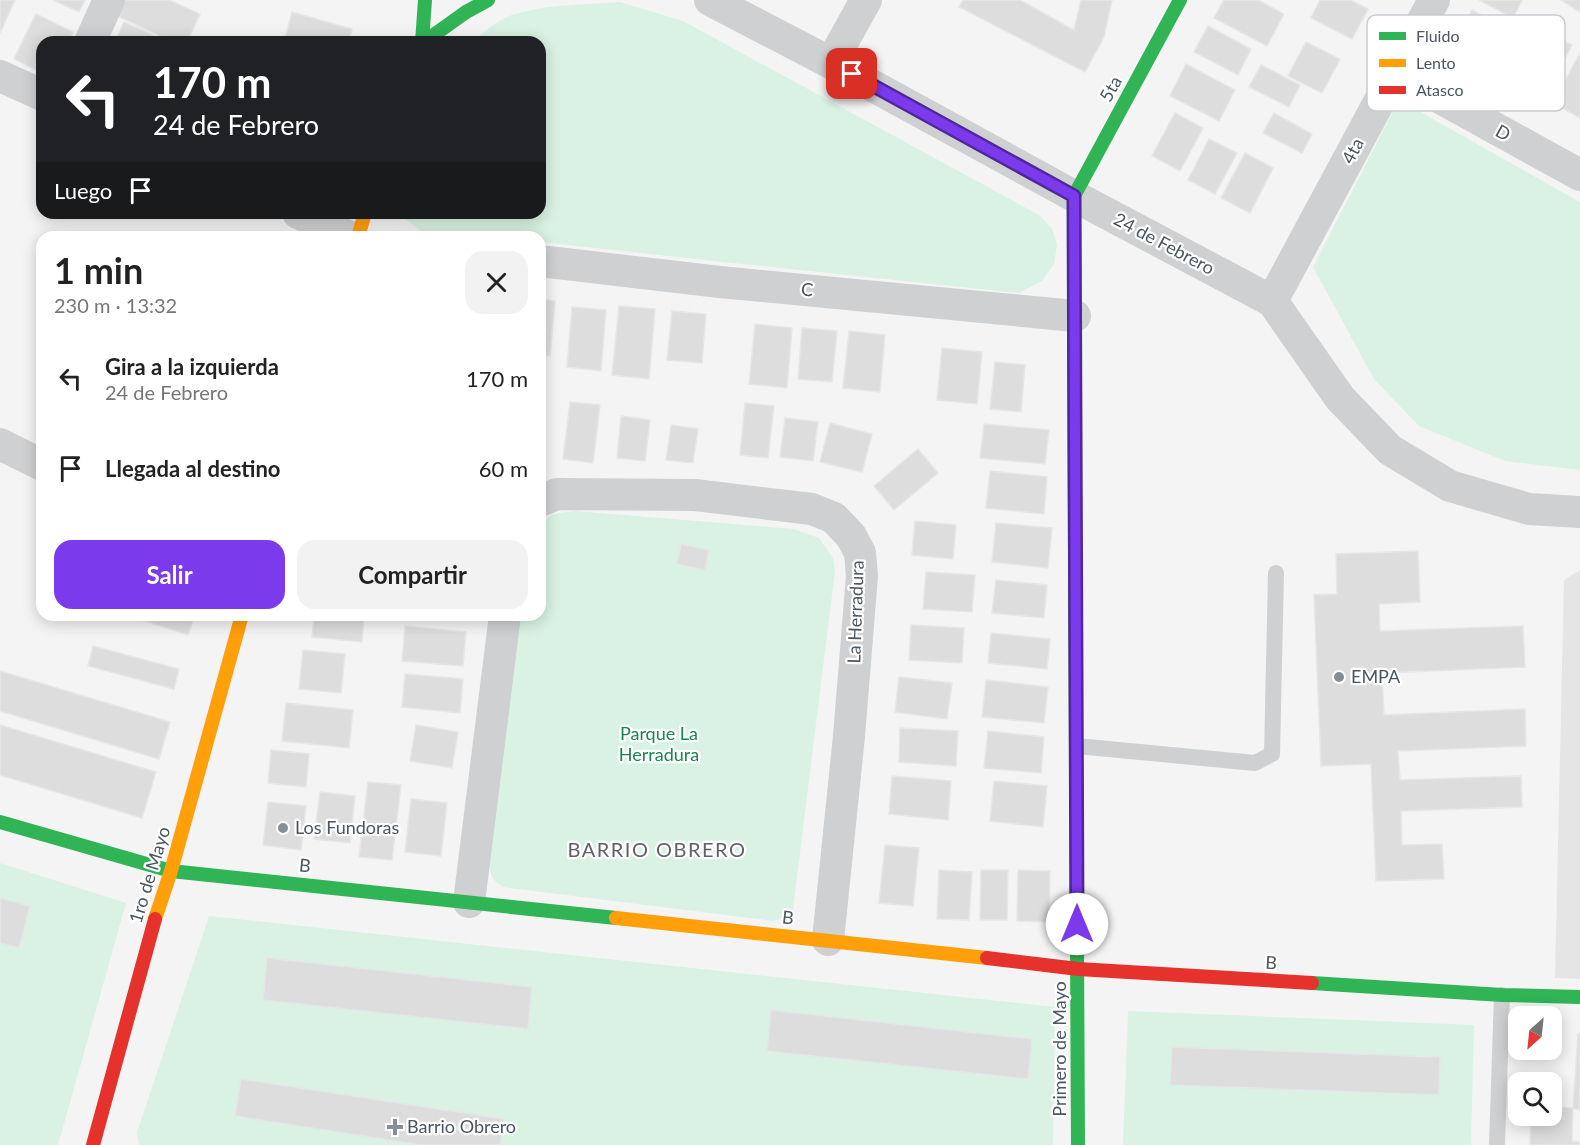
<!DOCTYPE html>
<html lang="es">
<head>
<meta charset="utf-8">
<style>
	body { margin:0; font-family:Lato,sans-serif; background:#f2f2f2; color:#222; height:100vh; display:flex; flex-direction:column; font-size:22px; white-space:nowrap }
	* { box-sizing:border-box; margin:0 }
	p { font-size:20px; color:#767676 }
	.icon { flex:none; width:33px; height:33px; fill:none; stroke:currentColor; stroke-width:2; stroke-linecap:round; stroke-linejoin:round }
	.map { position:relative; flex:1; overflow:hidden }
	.drawer { position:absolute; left:36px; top:231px; width:510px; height:390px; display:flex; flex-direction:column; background:#fff; border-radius:18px; box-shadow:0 3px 15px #0003 }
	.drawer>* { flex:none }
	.hud { position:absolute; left:36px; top:36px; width:510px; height:183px; border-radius:18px; box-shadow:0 3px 15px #0003; background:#202124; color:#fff; overflow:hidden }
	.needle { width:39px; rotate:207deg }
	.tools { position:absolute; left:1508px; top:1006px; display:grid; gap:12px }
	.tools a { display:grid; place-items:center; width:54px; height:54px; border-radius:12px; background:#fff; box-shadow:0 3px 15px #0003; font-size:30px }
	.pin { position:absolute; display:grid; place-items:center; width:51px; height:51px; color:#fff; margin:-26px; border-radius:12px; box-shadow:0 3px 9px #0006 }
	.me { position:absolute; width:66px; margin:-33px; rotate:0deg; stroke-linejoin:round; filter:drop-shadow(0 0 4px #0008) }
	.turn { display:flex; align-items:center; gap:21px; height:126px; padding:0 18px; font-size:27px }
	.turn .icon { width:78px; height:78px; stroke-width:2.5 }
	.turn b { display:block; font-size:42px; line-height:51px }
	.then { display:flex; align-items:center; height:57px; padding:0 18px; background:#0003; gap:12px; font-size:22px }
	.round { display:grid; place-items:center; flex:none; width:63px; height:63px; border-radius:18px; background:#f2f2f2 }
	.overview { display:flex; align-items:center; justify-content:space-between; height:102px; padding:0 18px }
	h1 { font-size:36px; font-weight:700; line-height:45px }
	.primary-button { display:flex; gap:12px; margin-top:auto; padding:12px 18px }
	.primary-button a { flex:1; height:69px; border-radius:18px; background:#7c3aed; color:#fff; font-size:24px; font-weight:700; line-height:69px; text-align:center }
	.primary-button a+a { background:#f2f2f2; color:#222 }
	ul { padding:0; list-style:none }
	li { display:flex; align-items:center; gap:18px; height:90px; padding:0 18px }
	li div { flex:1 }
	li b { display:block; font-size:22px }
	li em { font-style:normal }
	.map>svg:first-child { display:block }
	.education { fill:#e6e5e6 }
	.green { fill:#d9f2e3 }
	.building { fill:#ddddde; stroke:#e5e6e7; stroke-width:1.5 }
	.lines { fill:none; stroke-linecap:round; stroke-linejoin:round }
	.lane { stroke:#ced0d2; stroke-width:16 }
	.street { stroke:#ced0d2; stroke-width:32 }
	.fast { stroke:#30b455; stroke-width:14 }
	.slow { stroke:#ff9f0a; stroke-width:14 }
	.jam { stroke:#e5322d; stroke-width:14 }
	.route-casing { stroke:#51269a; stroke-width:15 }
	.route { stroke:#7c3aed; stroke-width:10 }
	.poi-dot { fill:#868d94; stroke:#fff; stroke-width:2 }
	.labels { text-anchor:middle; stroke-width:4.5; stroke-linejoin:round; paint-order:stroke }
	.street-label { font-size:18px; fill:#4a5661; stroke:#fff }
	.poi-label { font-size:18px; fill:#4a5661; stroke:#fff; text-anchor:start }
	.park-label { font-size:18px; fill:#17864f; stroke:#fff }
	.neighbourhood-label { font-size:20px; letter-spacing:1.5px; fill:#5f6368; stroke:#fff }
	.key { fill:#fff; stroke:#c9ccd0; stroke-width:1.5 }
	.key-label { font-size:16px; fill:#4a5661 }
</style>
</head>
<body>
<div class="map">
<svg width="1580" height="1145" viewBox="0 0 1580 1145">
	<rect width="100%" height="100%" fill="#f4f4f4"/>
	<polygon class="education" points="1580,570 1580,979 1555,978 1564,580"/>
	<g class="green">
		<path d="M620,2L683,21L1039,215L1052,228L1057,245L1054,264L1042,281L1019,293L723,262L540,242V237H470L425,234L404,218L402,213H540V42H474C484,31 498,20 512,15C546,4 584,5 620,2Z"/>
		<polygon points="1399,100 1580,202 1580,470 1505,461 1419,426 1374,379 1313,267"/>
		<polygon points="575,511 794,529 819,538 833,558 835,571 793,909 784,918 773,921 503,887 493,879 489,869 520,615 540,615 540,525 553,514"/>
		<polygon points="0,863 126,903 58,1145 0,1145"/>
		<polygon points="209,916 1055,1007 1053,1145 139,1145 137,1132"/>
		<polygon points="1128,1011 1474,1025 1471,1145 1123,1145"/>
	</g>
	<g class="building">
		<polygon points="0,0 15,0 0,33"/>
		<polygon points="53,0 85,0 79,12"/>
		<polygon points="122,0 169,0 200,14 187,42 173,42 115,15"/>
		<polygon points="963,0 1020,0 1074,30 1081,0 1112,0 1104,37 1085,72 959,7"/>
		<polygon points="1224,0 1258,0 1284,14 1267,46 1214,18"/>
		<polygon points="1320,0 1351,0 1368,9 1352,39 1311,18"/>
		<polygon points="1479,0 1522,0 1513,18"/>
		<polygon points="1561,0 1580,0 1580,12"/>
		<polygon points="1472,10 1522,36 1507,64 1457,38"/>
		<polygon points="292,12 352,29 349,42 284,42"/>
		<polygon points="36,14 73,32 69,42 42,42 42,73 14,59"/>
		<polygon points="124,22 153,35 150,42 115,42"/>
		<polygon points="1208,26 1251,49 1238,75 1194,52"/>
		<polygon points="1538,27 1572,45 1546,96 1512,78"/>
		<polygon points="1306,42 1340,59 1322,93 1288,76"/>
		<polygon points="1580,53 1580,118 1553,103"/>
		<polygon points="1186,64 1235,90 1219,121 1170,96"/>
		<polygon points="1261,65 1300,85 1289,107 1249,87"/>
		<polygon points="1175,113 1203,128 1180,171 1152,156"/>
		<polygon points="1274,113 1312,134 1302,153 1263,133"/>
		<polygon points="1209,139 1237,153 1215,194 1188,180"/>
		<polygon points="1245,153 1273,168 1250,213 1221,198"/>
		<polygon points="540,299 555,301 550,356 540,355"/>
		<polygon points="619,306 655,309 649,379 612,375"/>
		<polygon points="572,307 606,310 601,371 567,367"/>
		<polygon points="672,311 706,314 702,363 667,360"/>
		<polygon points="755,324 792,328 787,388 749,384"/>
		<polygon points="802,328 837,331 832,382 798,379"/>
		<polygon points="849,331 885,335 880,392 843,388"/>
		<polygon points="942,348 982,352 977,404 937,400"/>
		<polygon points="995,362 1025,365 1021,412 990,409"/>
		<polygon points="570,402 600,405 593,463 563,459"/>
		<polygon points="745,403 774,406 768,458 740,455"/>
		<polygon points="621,416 650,420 645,461 617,458"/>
		<polygon points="785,418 818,422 813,461 780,457"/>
		<polygon points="830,423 872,434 862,472 820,462"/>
		<polygon points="984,424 1049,430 1045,464 980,458"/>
		<polygon points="671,425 698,429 693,463 666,460"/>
		<polygon points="918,449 938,473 894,510 874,486"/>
		<polygon points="990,471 1047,477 1044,514 986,508"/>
		<polygon points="915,521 956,525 953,559 912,555"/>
		<polygon points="996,523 1052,528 1048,568 992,562"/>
		<polygon points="681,544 709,550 705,570 677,564"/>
		<polygon points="1418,551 1420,602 1379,604 1380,631 1523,626 1525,667 1382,673 1384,715 1525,709 1526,746 1398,751 1400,780 1521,776 1522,807 1401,811 1402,845 1442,844 1444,879 1376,881 1371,764 1321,766 1314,595 1337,594 1336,554"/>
		<polygon points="926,572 975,575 972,612 923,609"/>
		<polygon points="996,580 1047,585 1044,618 992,613"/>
		<polygon points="144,615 195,615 188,635 142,620"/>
		<polygon points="314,615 364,615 362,642 312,637"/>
		<polygon points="911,625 964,628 962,663 909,660"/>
		<polygon points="405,626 466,632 463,666 402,661"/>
		<polygon points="991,633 1050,639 1047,669 988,663"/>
		<polygon points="93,646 179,669 174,689 88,666"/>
		<polygon points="303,650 345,654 341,693 299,689"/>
		<polygon points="0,671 170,722 159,759 0,711"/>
		<polygon points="405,674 463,679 460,713 402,707"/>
		<polygon points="899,677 952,683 947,719 895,712"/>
		<polygon points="986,680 1048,687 1044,723 982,717"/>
		<polygon points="286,703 353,710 349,748 282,741"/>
		<polygon points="0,725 156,772 142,818 0,775"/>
		<polygon points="416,725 458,732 452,768 410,761"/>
		<polygon points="900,728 958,731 956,766 899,762"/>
		<polygon points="988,731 1044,737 1041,773 984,768"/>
		<polygon points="271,750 309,754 306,787 268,783"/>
		<polygon points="892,776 951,781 948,820 889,814"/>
		<polygon points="994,781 1047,786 1043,827 990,821"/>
		<polygon points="368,782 401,785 392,860 359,857"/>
		<polygon points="320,792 355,796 350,843 314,839"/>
		<polygon points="411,799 447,803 441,856 405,852"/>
		<polygon points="268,802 306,806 301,850 263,845"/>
		<polygon points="885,845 919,848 913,906 879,903"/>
		<polygon points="939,870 972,872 969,920 937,919"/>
		<polygon points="981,870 1008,870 1007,920 980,920"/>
		<polygon points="1018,870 1050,871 1049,922 1017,921"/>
		<polygon points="0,898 30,906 19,948 0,943"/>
		<polygon points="267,958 532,987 528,1029 263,1000"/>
		<polygon points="771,1010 1032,1039 1028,1079 767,1051"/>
		<polygon points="1578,1034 1580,1034 1580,1110 1573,1108"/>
		<polygon points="1172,1047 1440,1057 1439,1095 1170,1085"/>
		<polygon points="241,1079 504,1119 500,1145 421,1145 235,1116"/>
		<polygon points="1551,1107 1573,1108 1572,1141 1580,1142 1580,1145 1530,1145 1531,1116 1551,1116"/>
	</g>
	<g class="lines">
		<g class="lane">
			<polyline points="1077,746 1255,763 1272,754 1276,573"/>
			<polyline points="1497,1145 1502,995"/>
		</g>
		<g class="street">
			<polyline points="710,0 831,63 1074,196 1272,301 1340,398 1390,450 1450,486 1529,509 1580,512"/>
			<polyline points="90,42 109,0"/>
			<polyline points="831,63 866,0"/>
			<polyline points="1395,73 1580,175"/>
			<polyline points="0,76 42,95"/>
			<polyline points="298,213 350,237"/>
			<polyline points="540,261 720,282 1075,316"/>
			<polyline points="1272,301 1434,0"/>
			<polyline points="0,444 42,465"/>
			<polyline points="540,501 557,494 695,495 812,509 834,518 851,536 860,553 862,576 849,736 828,940"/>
			<polyline points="469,902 505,615"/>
		</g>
		<g class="fast">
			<polyline points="422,42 425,0"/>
			<polyline points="424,42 466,12 488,0"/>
			<polyline points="1074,277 1074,196 1180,0"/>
			<polyline points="1075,550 1078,1145"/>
			<polyline points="0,822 171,871 616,918"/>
			<polyline points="1312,983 1502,995 1580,997"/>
		</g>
		<g class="slow">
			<polyline points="358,237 365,213"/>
			<polyline points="616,918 987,958"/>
			<polyline points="155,919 171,871 242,615"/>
		</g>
		<g class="jam">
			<polyline points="1074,277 1075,550"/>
			<polyline points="987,958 1078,969 1312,983"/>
			<polyline points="93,1145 155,919"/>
		</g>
	</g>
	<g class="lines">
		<g class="route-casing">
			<polyline id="route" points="852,74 1074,196 1077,924"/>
		</g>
		<use href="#route" class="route"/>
	</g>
	<g class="poi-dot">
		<circle cx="1339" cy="677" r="6"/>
		<circle cx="283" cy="828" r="6"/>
		<path d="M392 1118h6v6h6v6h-6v6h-6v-6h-6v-6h6z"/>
	</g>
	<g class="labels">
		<g class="street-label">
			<text transform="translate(1111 89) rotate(-61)" y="6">5ta</text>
			<text transform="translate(1503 133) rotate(29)" y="6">D</text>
			<text transform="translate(1353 151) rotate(-62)" y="6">4ta</text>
			<text transform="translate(1164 244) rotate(28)" y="6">24 de Febrero</text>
			<text transform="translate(807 290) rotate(6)" y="6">C</text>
			<text transform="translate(856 612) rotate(-88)" y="6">La Herradura</text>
			<text transform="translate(305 866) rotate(6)" y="6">B</text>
			<text transform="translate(150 875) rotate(-73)" y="6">1ro de Mayo</text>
			<text transform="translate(788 918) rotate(6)" y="6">B</text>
			<text transform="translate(1271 963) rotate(3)" y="6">B</text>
			<text transform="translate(1060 1049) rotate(-90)" y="6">Primero de Mayo</text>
		</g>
		<g class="poi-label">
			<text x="1351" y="683">EMPA</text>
			<text x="295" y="834">Los Fundoras</text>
			<text x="407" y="1133">Barrio Obrero</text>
		</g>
		<g class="park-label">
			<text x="659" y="740">Parque La<tspan x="659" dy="21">Herradura</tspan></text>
		</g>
		<g class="neighbourhood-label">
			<text x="657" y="857">BARRIO OBRERO</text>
		</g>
	</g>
	<rect x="1367" y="15" width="198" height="96" rx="9" class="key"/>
	<rect x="1379" y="32" width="27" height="8" fill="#30b455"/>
	<rect x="1379" y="59" width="27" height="8" fill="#ff9f0a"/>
	<rect x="1379" y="86" width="27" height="8" fill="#e5322d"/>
	<g class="key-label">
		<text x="1416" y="42">Fluido</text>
		<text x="1416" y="69">Lento</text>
		<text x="1416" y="96">Atasco</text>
	</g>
</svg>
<div class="tools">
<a><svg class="needle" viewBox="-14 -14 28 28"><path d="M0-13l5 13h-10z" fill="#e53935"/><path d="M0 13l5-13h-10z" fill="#767676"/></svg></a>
<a><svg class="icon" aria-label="search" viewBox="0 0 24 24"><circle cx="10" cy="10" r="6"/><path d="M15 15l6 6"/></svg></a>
</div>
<div class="pin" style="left:852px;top:74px;background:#d93025"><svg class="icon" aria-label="arrive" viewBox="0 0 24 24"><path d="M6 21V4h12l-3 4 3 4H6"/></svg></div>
<svg class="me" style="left:1077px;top:924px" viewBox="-20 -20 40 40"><circle r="19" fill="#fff"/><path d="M0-13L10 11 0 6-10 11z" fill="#7c3aed"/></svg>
<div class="hud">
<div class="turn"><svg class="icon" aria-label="left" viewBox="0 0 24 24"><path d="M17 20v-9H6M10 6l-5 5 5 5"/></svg><div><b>170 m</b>24 de Febrero</div></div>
<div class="then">Luego<svg class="icon" aria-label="arrive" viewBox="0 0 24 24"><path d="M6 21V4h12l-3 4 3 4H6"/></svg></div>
</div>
<section class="drawer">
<div class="overview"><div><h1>1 min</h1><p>230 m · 13:32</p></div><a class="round"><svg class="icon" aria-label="close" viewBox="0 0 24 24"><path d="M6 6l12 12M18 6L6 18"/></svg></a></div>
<ul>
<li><svg class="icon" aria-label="left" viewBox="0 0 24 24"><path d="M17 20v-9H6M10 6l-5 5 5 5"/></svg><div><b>Gira a la izquierda</b><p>24 de Febrero</p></div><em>170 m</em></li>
<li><svg class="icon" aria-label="arrive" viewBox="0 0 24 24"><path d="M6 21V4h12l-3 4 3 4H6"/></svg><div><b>Llegada al destino</b></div><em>60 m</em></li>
</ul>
<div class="primary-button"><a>Salir</a><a>Compartir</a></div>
</section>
</div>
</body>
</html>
